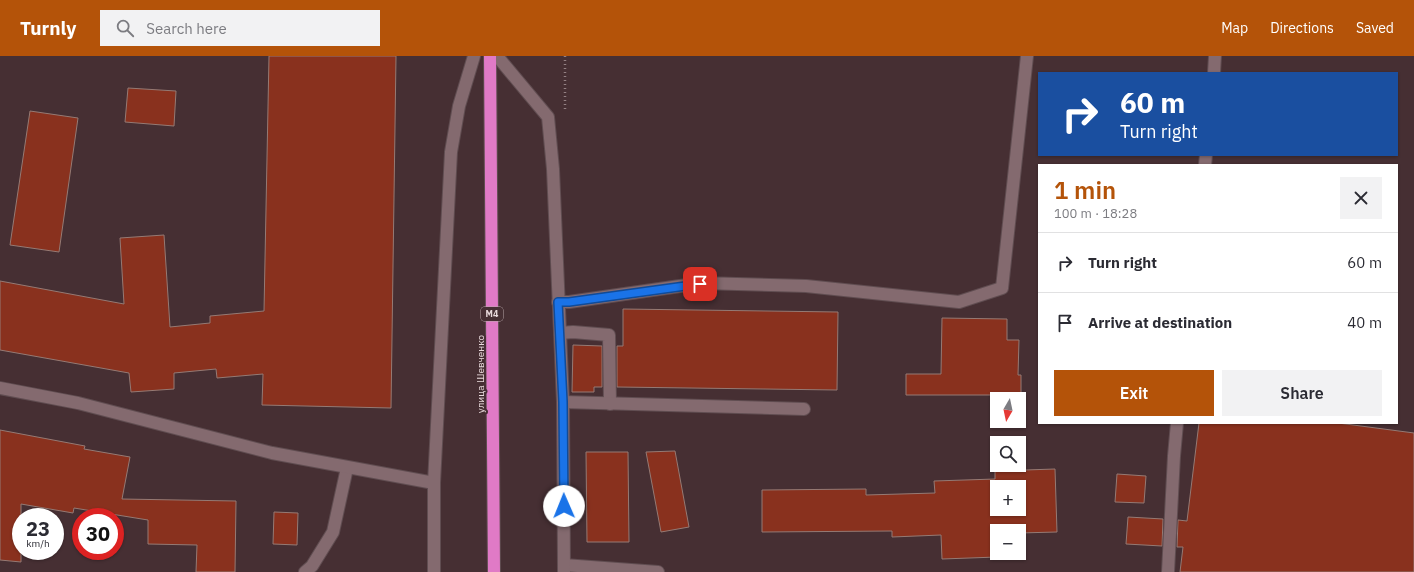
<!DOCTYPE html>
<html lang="en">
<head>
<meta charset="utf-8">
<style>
	body { margin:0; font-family:"IBM Plex Sans",sans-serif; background:#f2f2f3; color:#2b2b33; height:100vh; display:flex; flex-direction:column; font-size:15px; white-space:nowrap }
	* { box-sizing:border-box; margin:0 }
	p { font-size:13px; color:#7c7c81 }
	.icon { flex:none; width:22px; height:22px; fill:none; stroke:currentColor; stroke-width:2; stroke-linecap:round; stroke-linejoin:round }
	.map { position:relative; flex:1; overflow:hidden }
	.side { position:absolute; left:1038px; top:108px; width:360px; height:260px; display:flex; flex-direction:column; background:#fff; border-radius:0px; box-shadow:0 1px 3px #0004 }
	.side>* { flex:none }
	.banner { position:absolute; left:1038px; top:16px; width:360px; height:84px; border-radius:0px; box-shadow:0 1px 3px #0004; background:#1a4fa0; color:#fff; overflow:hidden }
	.needle { width:26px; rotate:189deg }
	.fabs { position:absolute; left:990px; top:336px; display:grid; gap:8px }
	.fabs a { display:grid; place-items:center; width:36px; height:36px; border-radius:0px; background:#fff; box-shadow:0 1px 3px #0004; font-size:20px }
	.speed { position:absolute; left:12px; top:452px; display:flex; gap:8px; font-size:20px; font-weight:700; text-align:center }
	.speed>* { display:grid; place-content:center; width:52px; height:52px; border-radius:50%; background:#fff; box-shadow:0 1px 3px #0004; line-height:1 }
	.speed small { font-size:10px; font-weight:400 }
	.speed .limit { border:6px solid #d22; background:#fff; color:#111 }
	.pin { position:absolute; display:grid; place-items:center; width:34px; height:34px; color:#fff; margin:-17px; border-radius:8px; box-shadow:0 2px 6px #0006 }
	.me { position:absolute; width:44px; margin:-22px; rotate:359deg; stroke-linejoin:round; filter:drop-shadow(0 0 3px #0008) }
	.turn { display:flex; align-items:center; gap:14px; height:84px; padding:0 16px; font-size:18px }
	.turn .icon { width:52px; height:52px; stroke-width:2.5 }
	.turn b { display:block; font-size:28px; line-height:34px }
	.round { display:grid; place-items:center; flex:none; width:42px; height:42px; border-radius:0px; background:#f2f2f3 }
	.overview { display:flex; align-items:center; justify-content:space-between; height:68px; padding:0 16px }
	h1 { font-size:24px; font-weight:600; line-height:30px; color:#b45309 }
	.primary-button { display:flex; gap:8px; margin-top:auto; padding:8px 16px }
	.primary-button a { flex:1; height:46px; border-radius:0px; background:#b45309; color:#fff; font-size:16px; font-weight:600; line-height:46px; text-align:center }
	.primary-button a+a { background:#f2f2f3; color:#2b2b33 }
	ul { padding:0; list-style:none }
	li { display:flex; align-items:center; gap:12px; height:60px; padding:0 16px; border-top:1px solid #e1e1e2 }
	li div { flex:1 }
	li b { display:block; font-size:15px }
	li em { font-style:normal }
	header { display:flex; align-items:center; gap:24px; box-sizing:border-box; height:56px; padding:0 20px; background:#b45309; color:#fff }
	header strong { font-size:19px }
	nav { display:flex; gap:22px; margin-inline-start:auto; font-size:14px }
	.search { width:280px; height:36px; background:#f2f2f3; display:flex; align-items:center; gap:10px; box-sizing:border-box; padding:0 14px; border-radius:0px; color:#7c7c81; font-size:15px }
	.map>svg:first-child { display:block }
	.building { fill:#89311e; stroke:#957a74; fill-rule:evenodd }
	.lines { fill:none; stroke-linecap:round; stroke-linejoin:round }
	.lane-casing { stroke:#604d51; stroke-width:14 }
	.street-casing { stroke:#604d51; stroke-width:14 }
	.highway-casing { stroke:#604d51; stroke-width:14 }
	.path { stroke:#938083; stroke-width:2.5; stroke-dasharray:1 3; stroke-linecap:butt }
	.lane { stroke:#846a6f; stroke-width:12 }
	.street { stroke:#846a6f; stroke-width:12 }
	.highway { stroke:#e07ac6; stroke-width:12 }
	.route-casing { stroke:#114b97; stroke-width:10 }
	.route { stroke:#1a73e8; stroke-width:7 }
	.labels { text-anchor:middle; stroke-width:4; stroke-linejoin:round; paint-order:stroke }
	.shield { fill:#462f33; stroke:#b8a7a9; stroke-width:1 }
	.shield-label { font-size:9px; font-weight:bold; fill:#e9dadc }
	.street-label { font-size:10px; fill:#e9dadc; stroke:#462f33 }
</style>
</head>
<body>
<header>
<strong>Turnly</strong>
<div class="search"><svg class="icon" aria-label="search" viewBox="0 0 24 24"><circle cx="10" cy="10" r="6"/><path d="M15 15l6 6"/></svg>Search here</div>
<nav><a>Map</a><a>Directions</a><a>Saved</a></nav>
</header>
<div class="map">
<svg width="1414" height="516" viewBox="0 0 1414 516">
	<rect width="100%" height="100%" fill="#462f33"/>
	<g class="building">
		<polygon points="269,0 396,0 391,352 262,349 263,318 217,322 216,313 174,317 174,333 131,336 129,317 0,294 0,225 124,248 120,182 164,179 170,271 210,267 210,260 264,255"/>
		<polygon points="128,32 176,35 174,70 125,66"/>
		<polygon points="30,55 78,62 59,196 10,189"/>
		<polygon points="623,253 838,256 837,334 617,331 617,290 623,290"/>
		<polygon points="942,262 1007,263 1007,284 1019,284 1018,319 1021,319 1021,339 906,339 906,318 941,318"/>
		<polygon points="573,289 602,290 602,331 594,331 594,336 572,336"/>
		<polygon points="1199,367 1338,367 1414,377 1414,516 1180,516 1183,491 1177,491 1178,464 1187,465"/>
		<polygon points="0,374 85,390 84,393 130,401 122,443 236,445 235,516 196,516 197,489 148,488 148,464 74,452 73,457 21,448 21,506 0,504"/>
		<polygon points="675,395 689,471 661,476 646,396"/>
		<polygon points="586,396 628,396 629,486 587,486"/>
		<path d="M1055,413L1057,476L1019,477V475H997V501L942,503L941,479L892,481V475L762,476V434L866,433V439L935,437L934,425L995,423V415ZM997,431H1019V453H997Z"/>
		<polygon points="1117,418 1146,420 1144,447 1115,446"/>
		<polygon points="274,456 298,457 297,489 273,488"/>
		<polygon points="1128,461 1163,463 1162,490 1126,488"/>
	</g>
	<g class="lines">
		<g class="lane-casing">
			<g id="lane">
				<polyline points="1214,17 1215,0"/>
				<polyline points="1205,109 1206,99"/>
				<polyline points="558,246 569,246 701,227 806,230 959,246 1002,232 1027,0"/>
				<polyline points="560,277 573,276 609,279 610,348"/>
				<polyline points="563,346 804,353"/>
				<polyline points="564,509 658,516"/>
				<polyline points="305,516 312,510 333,476 347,412"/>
				<polyline points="1168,516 1174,400 1177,367"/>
			</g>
		</g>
		<g class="street-casing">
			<g id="street">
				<polyline points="497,0 548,61 553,113 563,346 564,516"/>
				<polyline points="0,332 78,347 272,397 434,427"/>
				<polyline points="434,516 434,427 451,96 459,50 474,0"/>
			</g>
		</g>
		<g class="highway-casing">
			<polyline id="highway" points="490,0 494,516"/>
		</g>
		<polyline class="path" points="565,53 565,0"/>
		<use href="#lane" class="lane"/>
		<use href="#street" class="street"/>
		<use href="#highway" class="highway"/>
	</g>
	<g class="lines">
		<g class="route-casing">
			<polyline id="route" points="564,450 563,346 558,246 569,246 700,228"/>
		</g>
		<use href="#route" class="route"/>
	</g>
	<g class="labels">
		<rect class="shield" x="481" y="251" width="22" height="14" rx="3"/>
		<g class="shield-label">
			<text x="492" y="261">M4</text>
		</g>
		<g class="street-label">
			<text transform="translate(480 318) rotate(-90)" y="4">улица Шевченко</text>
		</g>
	</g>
</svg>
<div class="fabs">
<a><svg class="needle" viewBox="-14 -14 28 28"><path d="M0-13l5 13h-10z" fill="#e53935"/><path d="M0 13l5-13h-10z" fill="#7c7c81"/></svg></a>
<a><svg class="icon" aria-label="search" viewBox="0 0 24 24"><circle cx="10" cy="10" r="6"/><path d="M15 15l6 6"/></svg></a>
<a>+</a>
<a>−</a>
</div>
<div class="speed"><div>23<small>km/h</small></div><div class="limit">30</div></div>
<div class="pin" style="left:700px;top:228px;background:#d93025"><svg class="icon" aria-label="arrive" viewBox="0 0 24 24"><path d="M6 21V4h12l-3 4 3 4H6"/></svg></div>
<svg class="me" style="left:564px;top:450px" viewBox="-20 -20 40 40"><circle r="19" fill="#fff"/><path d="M0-13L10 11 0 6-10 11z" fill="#1a73e8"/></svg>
<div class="banner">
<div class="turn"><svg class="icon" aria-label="right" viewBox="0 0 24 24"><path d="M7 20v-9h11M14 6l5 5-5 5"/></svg><div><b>60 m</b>Turn right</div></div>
</div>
<section class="side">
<div class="overview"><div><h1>1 min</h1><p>100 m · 18:28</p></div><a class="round"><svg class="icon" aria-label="close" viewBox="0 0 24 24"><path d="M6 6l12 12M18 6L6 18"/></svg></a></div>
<ul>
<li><svg class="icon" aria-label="right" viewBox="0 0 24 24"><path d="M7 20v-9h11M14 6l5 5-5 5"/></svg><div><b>Turn right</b></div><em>60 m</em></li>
<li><svg class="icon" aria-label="arrive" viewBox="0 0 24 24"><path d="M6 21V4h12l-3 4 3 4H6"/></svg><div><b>Arrive at destination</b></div><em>40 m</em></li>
</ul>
<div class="primary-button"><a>Exit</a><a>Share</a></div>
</section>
</div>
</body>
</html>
